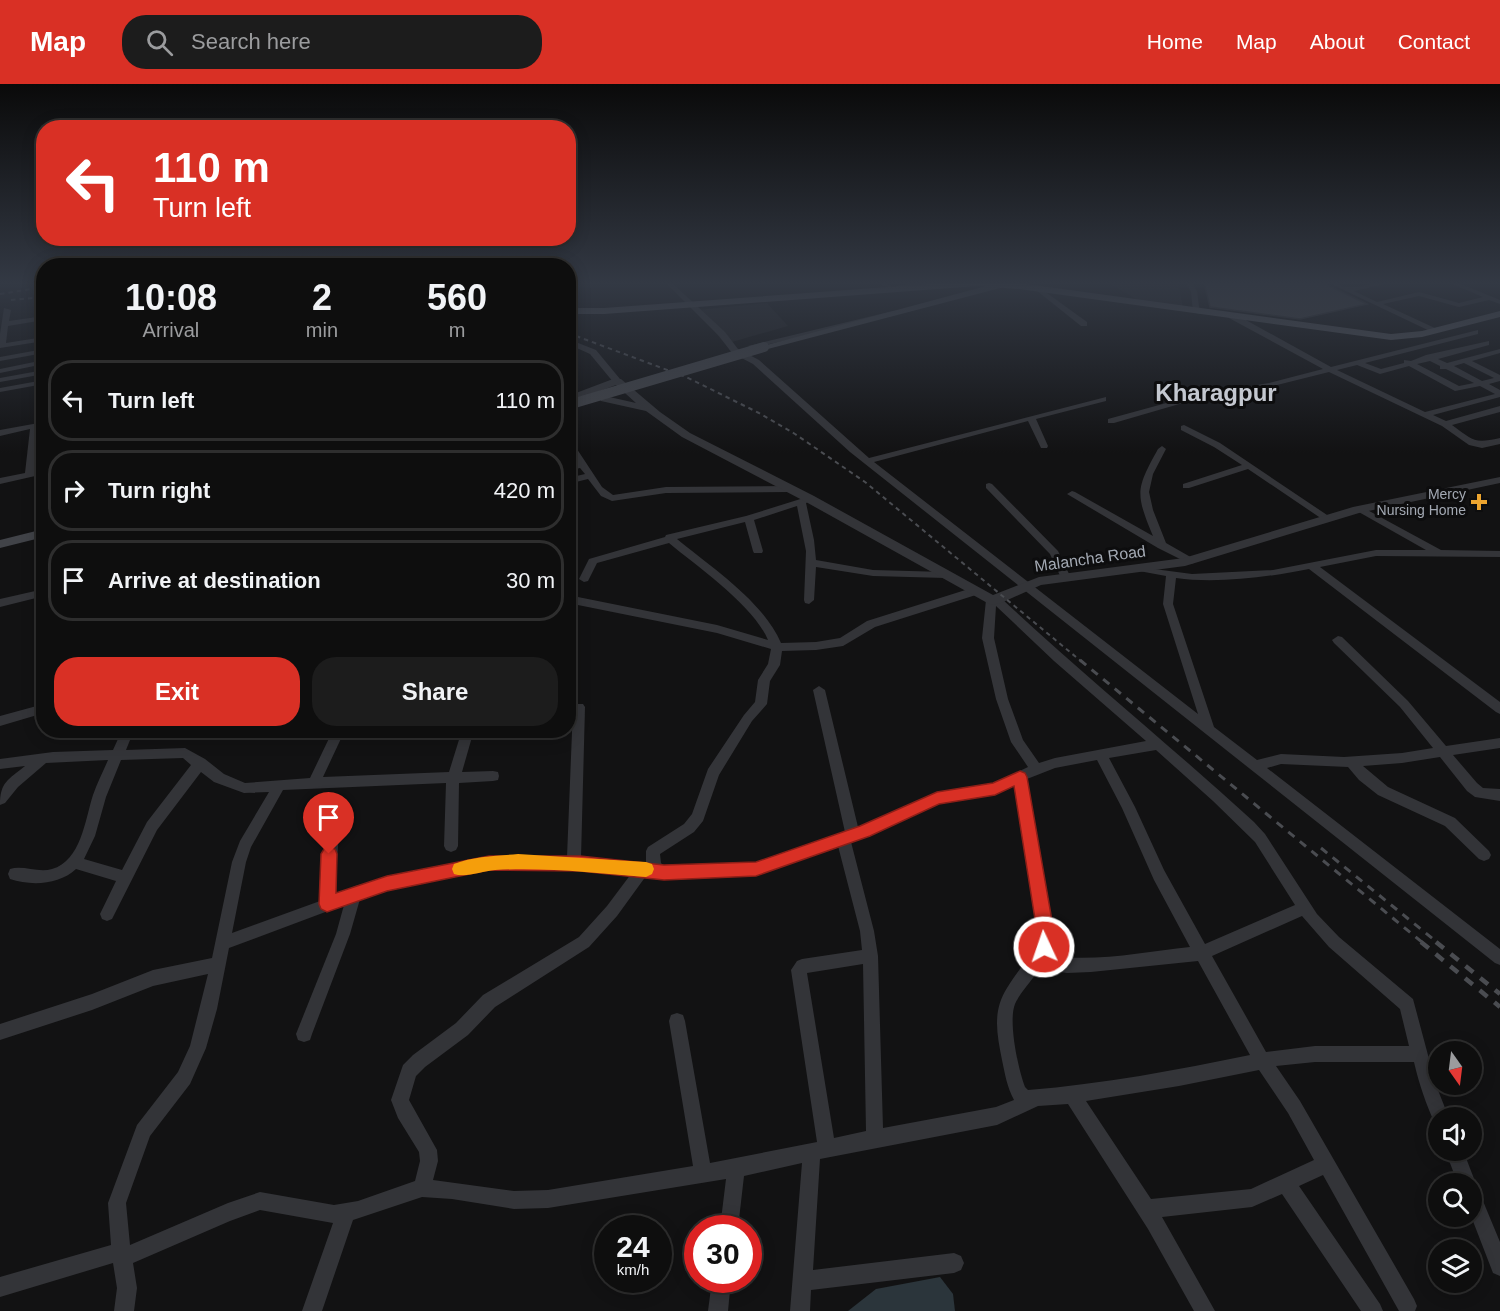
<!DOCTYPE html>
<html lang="en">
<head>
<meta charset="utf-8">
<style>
	body { margin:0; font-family:Arial,sans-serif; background:#1c1c1c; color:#f1f3f6; height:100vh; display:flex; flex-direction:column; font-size:22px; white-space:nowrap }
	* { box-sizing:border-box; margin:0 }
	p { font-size:20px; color:#9b9c9e }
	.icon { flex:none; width:33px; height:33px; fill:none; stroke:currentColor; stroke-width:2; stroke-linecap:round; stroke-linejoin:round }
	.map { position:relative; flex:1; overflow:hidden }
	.sheet { position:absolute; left:36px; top:174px; width:540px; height:480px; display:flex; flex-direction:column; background:#0e0e0e; border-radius:24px; box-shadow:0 3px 15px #0003,0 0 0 2px #2e2e2e }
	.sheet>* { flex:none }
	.guide { position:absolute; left:36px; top:36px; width:540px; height:126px; border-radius:24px; box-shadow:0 3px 15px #0003,0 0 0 2px #2e2e2e; background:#d93025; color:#fff; overflow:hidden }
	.needle { width:39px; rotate:166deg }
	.tools { position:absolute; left:1428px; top:957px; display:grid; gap:12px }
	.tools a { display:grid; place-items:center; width:54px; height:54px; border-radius:50%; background:#0e0e0e; box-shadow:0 3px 15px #0003,0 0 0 2px #2e2e2e; font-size:30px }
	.speed { position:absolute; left:594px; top:1131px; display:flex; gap:12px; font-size:30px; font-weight:700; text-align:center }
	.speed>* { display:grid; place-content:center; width:78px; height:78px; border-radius:50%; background:#0e0e0e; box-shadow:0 3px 15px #0003,0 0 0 2px #2e2e2e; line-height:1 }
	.speed small { font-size:15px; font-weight:400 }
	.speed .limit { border:9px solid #d22; background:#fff; color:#111 }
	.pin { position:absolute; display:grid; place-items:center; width:51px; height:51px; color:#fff; margin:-62px -26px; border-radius:50% 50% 50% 0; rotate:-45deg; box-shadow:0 0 6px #0007 }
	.pin .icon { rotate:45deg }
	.me { position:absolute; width:66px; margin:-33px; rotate:357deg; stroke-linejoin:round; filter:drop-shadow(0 0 4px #0008) }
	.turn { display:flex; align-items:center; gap:21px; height:126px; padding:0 18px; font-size:27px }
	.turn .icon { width:78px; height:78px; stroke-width:2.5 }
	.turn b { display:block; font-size:42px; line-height:51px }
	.eta { display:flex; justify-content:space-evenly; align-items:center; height:102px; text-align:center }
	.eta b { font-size:36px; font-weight:800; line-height:42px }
	.primary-button { display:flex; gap:12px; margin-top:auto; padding:12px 18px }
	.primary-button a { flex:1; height:69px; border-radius:24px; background:#d93025; color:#fff; font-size:24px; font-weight:800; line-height:69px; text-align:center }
	.primary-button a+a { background:#1c1c1c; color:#f1f3f6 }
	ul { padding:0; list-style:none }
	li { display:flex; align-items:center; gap:18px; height:81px; margin:0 12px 9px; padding:0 6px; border:3px solid #2e2e2e; border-radius:24px }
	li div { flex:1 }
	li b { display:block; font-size:22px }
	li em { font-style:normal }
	header { display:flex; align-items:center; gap:36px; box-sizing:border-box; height:84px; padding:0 30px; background:#d93025; color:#fff }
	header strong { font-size:28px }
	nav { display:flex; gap:33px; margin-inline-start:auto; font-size:21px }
	.search { width:420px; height:54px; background:#1c1c1c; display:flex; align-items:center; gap:15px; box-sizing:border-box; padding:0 21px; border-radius:24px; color:#9b9c9e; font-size:22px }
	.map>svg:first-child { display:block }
	.built { fill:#1e1e20 }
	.water { fill:#2b353b }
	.building { fill:#414246; stroke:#2c2c2f; stroke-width:1.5 }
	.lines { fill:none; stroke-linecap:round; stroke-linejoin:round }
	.minor { fill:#333438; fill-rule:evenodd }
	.tertiary { fill:#333438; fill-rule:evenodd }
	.secondary { fill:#414348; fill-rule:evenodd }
	.primary { fill:#4f5157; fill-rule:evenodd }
	.rail-far2 { stroke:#4a4c51; stroke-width:2; stroke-dasharray:4.5 4; stroke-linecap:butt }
	.rail-far1 { stroke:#4a4c51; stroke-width:3; stroke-dasharray:8 7; stroke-linecap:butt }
	.rail { stroke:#4a4c51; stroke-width:4.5; stroke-dasharray:10 9; stroke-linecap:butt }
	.secondary-bridge { stroke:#414348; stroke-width:10 }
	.route { fill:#d93025; stroke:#8d1f18; stroke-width:1.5 }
	.slow { fill:#f59e0b }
	.poi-dot { fill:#eda52f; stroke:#0d0d0e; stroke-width:2 }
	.labels { text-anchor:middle; stroke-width:6; stroke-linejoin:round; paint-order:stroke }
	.far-poi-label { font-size:14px; fill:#a3a9b3; stroke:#0d0d0e; text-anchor:end }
	.street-label { font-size:16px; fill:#a3a9b3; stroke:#0d0d0e }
	.far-town-label { font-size:24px; font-weight:bold; fill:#c4c8d0; stroke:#0d0d0e }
</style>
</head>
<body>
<header>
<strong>Map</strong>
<div class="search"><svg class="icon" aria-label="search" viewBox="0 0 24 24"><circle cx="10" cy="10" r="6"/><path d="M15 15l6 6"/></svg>Search here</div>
<nav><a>Home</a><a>Map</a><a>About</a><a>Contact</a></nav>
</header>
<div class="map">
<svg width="1500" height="1227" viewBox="0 0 1500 1227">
	<rect width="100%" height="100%" fill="#121213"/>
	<g class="built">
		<polygon points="1107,198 1178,198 1183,224 1141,218"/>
		<polygon points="767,219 788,242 725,260 697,226"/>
	</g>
	<polygon class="water" points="940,1193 953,1210 955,1227 848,1227 876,1205"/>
	<polygon class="building" points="1204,198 1321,198 1367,220 1300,235 1210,223"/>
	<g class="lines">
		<g class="minor">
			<path d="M665,198H671L725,248L738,265L759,276L869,374L1106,313V317L1036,335L1048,362L1047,364H1041L1028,337L874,378L1198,630L1163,520L1166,492L1139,487L1138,485L1139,483L1192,490L1273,486L1376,466H1426L1357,427V423L1360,422L1441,466L1500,467V473L1376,472L1320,483L1500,618V630L1496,628L1309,485C1269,493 1216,500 1176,494L1173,520L1214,643L1257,676L1281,670L1344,673L1402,669L1433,664L1400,623L1334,559L1332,556L1338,552L1342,553L1408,617L1446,662L1500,654V664L1453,671L1477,699L1483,704L1500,705V717L1475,713L1467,707L1440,673L1402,679L1363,682L1388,703L1455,734L1489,767L1491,771L1489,775L1484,777L1479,775L1445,742L1378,711L1359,696L1348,683L1281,680L1267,684L1500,865V881L1495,879L850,368L753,280L732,269L719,252Z"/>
			<polygon points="877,198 884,198 893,203 918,198 929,198 892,207"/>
			<polygon points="1185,198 1191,198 1197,207 1200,230 1193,228 1191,207"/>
			<path d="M1327,198C1335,197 1342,204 1350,203C1364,203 1376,198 1390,198L1389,199L1354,207L1377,218L1419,208L1459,219L1483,213L1448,198H1456L1500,216V220L1489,216L1459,223L1419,212L1383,220L1437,245V249H1434Z"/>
			<polygon points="1036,204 1040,204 1087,238 1087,242 1081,242 1036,206"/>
			<polygon points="4,224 11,226 9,237 44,232 44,236 8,242 6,259 44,253 44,257 0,264 0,250"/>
			<polygon points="893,227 896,227 896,231 752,264 748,262"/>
			<path d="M1229,230H1235L1331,283L1478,246V250L1365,279L1381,285L1404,279V276L1411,277L1426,271L1489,257V261L1438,275L1447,279L1500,265V269L1472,277L1500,291V297L1489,300L1500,306V313L1433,331L1446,337L1500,322V328L1452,341C1473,356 1473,360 1500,354V360L1482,364L1469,361L1442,342L1329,288L1269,303L1193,316L1114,339H1108V335L1192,312L1269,299L1323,285L1229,234ZM1430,277L1440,282V285H1446L1474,299L1459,302L1417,280ZM1464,279L1494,294L1482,297L1454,282ZM1357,281L1380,290L1409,282L1455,307L1480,302L1495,310L1425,328L1337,286Z"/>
			<polygon points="568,255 596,266 620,295 620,299 614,299 590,270 568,260"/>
			<polygon points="44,265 44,269 0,277 0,273"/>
			<polygon points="44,276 44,280 0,289 0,285"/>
			<polygon points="44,286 44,290 0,298 0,294"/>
			<polygon points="44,296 44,300 0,308 0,304"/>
			<polygon points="44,338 44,343 39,344 34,387 44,384 44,390 0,400 0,394 25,389 30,345 0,352 0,346"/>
			<polygon points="1184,341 1220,359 1333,435 1331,437 1325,437 1248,385 1189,404 1183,404 1183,400 1242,381 1214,363 1181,346 1181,342"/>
			<polygon points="568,355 571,356 602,403 613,411 666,403 789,402 794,405 789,408 666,409 612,417 601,412 588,395 568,400 568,394 585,390 580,384 568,387 568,381 577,379 568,365"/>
			<path d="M1162,362L1166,365L1153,390L1149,408L1153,426L1166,459L1194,475L1195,477L1194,479L1190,480L1158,464L1067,410L1072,407L1075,408L1153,452C1135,409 1136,405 1158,365Z"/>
			<polygon points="989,399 992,400 1058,467 1071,494 1070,496 1062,496 1050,470 986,404 986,400"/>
			<path d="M810,412L815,415L806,419L814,456L816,476L873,486L946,488L951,491L946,494L873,492L816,483L814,516L809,520L805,519L804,516L806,467L797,422L754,436L763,467L762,469H754L753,467L745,438L677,455C712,484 762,516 781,559L816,558L840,554L867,537L975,503L980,507L979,510L875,543L843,562L816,566L782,567L780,581L770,597L767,620L752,637L719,691L703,737L694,748L660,770L661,779L665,783L756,779L845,748L813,606L819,602L825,606L858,743L932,710L993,700L1028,683L1011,658L996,615L982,554L986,516L991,512L1000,513C1083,591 1170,661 1254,738L1265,750L1317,830L1339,853L1413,915L1436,1001L1449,1034H1438V1042L1435,1040C1426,1020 1419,1000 1414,978H1315L1276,982L1300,1017L1414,1215L1417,1222L1415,1227H1399L1323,1091L1299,1102L1380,1220L1383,1227H1361L1282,1110L1252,1123L1162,1133L1215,1227H1194L1148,1145L1068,1020L1038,1022L997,1041L820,1075L813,1186L954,1169L961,1172L964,1179L961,1186L954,1189L811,1206L810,1227H790L802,1079L744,1092L738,1144H720L726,1095L548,1124L514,1125L452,1115L422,1113L353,1136L322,1227H302L333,1139L260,1126L230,1137L133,1179L137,1204L134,1227H114L117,1204L113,1179L0,1213V1193L111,1161L108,1119L137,1041L178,988L190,962L208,890L153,902L92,926L0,956V940L92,910L153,886L212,874L232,778L240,757L269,708L244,709L214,698L201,688L157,746L112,835L107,837L102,835L100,830L116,797L76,785C59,801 31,802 10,795L8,790L10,785C23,781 38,789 52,785C81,777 85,736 93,711C97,699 103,688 108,676L46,679L18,703L5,719L0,721C0,698 8,696 25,682L0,685V675L53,668L113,666L122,646H134L126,666L185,664L205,675L224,690L245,699L310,694L333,646H345L323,693L449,688L462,646H474L462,688L493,687L498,688L499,692L498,696L493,697L459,699L458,762L456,766L451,768L446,766L444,762L446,699L283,706L251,763L246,778L232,849L320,817L326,730L328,726L333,724L338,726L340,730L335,811L355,802L387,793L489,773L518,771L567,773L573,623L575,620H583L585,623L581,774L646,779V767L648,763L684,740L692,730L708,685L744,631L755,618L758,596L768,580L771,565L717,549L568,519V511L717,541L768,556C753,521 699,484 669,459L597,479L588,497L584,498L579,495L589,475L665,453L666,451L746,432ZM996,522L1054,577L1146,657L1055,674L1039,679L1023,656L1008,615L994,554ZM1156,666L1213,717L1255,758L1295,821L1205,860L1164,786L1135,723L1109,674ZM183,674L191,681L147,738L122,786L84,775L95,752L106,713L121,676ZM1097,676L1122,724L1154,796L1190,863C1143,868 1093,879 1046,871L1052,848L1027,695L1055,684ZM1015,701L1038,848C1033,872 1019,884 1007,904C992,928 997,950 1002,976C1005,990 1007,1003 1014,1016L996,1023L883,1044L878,872L874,847L851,758L939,719L995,710ZM838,762L860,847L862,866L802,875L797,877L791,886L817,1058L710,1079L685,937L683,931L677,929L671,931L669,937L693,1082L548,1106L514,1107L433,1096L438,1077L437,1066L409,1016L416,992L425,983L468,951L495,923L589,863L617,832L646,792L665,795L756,791ZM518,783L631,790L607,822L579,853L483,911L456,939L413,971L403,981L391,1016L398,1034L419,1068L420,1077L415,1097L358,1117L334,1121L260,1108L228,1119L130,1161L126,1119L150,1052L190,1000L206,964L217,925L229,864L344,821L336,850L296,950L298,956L304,958L310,956L312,950L350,850L360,815C409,797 467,787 518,783ZM1302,832L1329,863L1400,925L1409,962H1315L1266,968L1212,872ZM1198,877L1250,971C1177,986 1103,1000 1028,1006L1025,1003C1018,985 1008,937 1015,920C1021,907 1032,897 1039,885L1067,889L1091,888ZM863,880L866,1047L834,1054L807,889ZM1259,986L1288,1029L1314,1076L1251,1105L1151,1115L1086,1017L1179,1002Z"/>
			<polygon points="44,505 44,512 0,523 0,515"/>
			<polygon points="44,620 44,629 0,642 0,632"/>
			<polygon points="1445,1066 1463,1066 1476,1100 1475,1103 1478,1105 1500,1158 1500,1192 1493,1189 1471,1132 1472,1100 1458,1100"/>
			<polygon points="712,1196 731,1196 728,1227 708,1227"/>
		</g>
		<polygon class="tertiary" points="613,295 621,295 660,328 690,349 814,412 993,511 1039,493 1184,474 1353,423 1500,393 1500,399 1359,429 1185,482 1041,501 1001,519 991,521 806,418 682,353 646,327 601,317 600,315 605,312 636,319 616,301 568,319 568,312"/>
		<g class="secondary">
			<polygon points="1001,198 1006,201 1004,203 764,266 759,263"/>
			<polygon points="44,445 44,453 0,464 0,456"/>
		</g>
		<polygon class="primary" points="956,198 1019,199 1391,250 1422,247 1500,227 1500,233 1422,253 1391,256 1019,205 977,202 604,230 568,230 568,224 604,224"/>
		<g class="rail-far2">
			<polyline points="0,210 44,203"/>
			<polyline points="11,216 44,213"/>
			<polyline points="568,249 686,293 759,329 795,350 865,398 1082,578"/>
		</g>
		<g class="rail-far1">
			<polyline points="1080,576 1423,859"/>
			<polyline points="1321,764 1438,859"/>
		</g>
		<g class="rail">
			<polyline points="1421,858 1500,923"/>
			<polyline points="1436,858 1500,910"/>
		</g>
		<polyline class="secondary-bridge" points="568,321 764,263"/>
	</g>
	<linearGradient id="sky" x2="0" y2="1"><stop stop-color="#0a0a0a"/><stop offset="0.54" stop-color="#333944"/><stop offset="1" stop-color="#333944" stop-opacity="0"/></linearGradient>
	<rect width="1500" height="369" fill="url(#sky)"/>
	<polygon class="route" points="1020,687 1025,689 1027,693 1054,848 1050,869 1044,871 1038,869 1035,863 1037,848 1014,702 995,711 939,720 870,752 756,792 664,796 580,787 489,786 387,807 327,828 321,825 319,820 321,770 324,765 329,763 335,765 337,770 336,809 387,792 489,772 580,772 664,781 756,778 860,742 937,708 993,699"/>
	<path class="slow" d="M518,770L646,778L652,780L654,785L652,790L646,793C596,789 545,783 495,786C482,787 466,794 454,790L452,785L454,780C474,772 497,772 518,770Z"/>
	<path class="poi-dot" d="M1476 409h6v6h6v6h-6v6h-6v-6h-6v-6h6z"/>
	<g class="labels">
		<g class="far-poi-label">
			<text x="1466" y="415">Mercy<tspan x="1466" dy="16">Nursing Home</tspan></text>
		</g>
		<g class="street-label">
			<text transform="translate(1090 474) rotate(-8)" y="6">Malancha Road</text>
		</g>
		<g class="far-town-label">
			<text x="1216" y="317">Kharagpur</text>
		</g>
	</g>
</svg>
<div class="tools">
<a><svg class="needle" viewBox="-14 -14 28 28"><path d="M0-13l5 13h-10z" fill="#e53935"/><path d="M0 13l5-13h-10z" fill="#9b9c9e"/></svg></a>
<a><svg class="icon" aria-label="sound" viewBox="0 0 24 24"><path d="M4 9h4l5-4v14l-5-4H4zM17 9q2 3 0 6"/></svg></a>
<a><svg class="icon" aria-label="search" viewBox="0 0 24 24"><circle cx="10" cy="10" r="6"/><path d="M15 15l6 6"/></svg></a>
<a><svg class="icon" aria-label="layers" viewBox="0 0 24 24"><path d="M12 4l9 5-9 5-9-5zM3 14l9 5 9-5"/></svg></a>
</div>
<div class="speed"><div>24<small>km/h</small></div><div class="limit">30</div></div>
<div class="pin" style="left:329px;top:770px;background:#d93025"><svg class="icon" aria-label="arrive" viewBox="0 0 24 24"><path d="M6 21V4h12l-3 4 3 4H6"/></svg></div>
<svg class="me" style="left:1044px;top:863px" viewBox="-20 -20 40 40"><circle r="17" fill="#d93025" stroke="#fff" stroke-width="3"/><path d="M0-11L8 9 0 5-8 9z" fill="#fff"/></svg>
<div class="guide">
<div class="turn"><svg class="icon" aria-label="left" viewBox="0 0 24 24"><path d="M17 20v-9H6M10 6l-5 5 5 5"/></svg><div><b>110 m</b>Turn left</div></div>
</div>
<section class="sheet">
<div class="eta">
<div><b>10:08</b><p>Arrival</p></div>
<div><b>2</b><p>min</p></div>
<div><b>560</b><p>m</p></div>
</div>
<ul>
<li><svg class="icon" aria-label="left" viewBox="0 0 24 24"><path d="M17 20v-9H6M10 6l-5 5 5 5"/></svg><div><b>Turn left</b></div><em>110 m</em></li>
<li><svg class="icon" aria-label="right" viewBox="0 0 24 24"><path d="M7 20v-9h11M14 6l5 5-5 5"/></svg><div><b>Turn right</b></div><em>420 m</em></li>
<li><svg class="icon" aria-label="arrive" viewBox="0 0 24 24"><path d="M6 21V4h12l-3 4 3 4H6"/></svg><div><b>Arrive at destination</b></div><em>30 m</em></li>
</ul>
<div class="primary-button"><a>Exit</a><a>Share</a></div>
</section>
</div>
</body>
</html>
